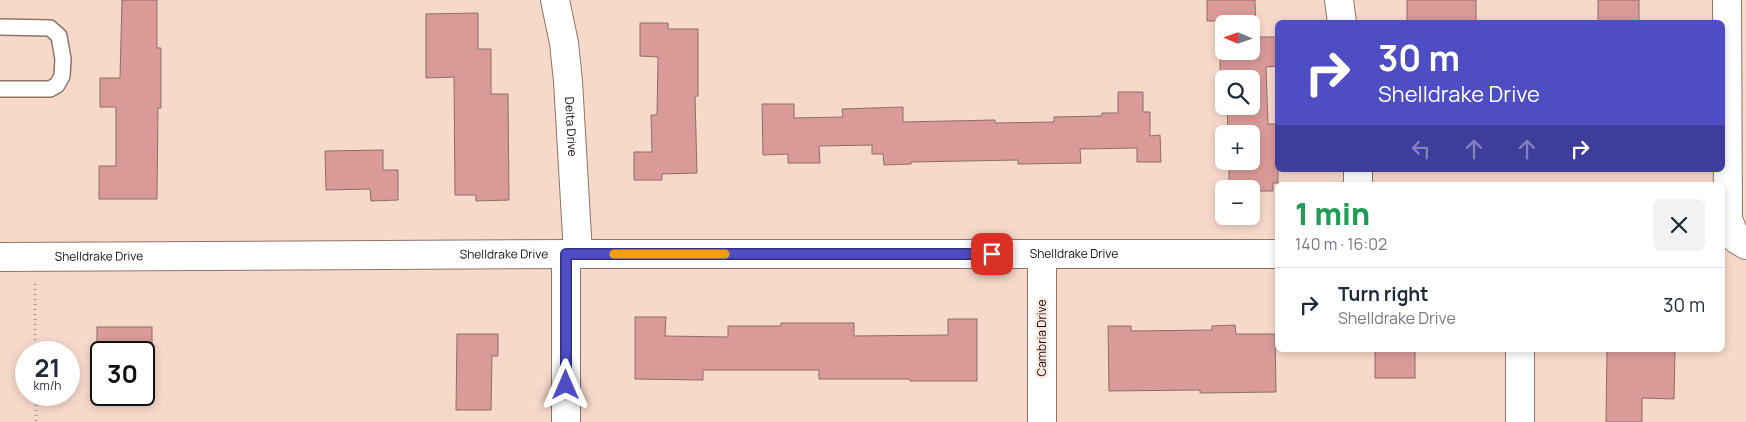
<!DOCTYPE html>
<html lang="en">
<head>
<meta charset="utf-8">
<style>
	body { margin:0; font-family:Manrope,sans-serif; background:#f2f2f3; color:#1f2937; height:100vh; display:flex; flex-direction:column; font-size:19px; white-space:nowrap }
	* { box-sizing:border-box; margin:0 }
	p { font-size:16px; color:#747a83 }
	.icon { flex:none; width:28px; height:28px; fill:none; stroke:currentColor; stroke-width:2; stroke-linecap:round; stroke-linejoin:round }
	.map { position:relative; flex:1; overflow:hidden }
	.panel { position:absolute; left:1275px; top:182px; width:450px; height:170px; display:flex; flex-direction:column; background:#fff; border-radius:8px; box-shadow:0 2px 8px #0003 }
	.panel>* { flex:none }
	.banner { position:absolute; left:1275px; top:20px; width:450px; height:152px; border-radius:8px; box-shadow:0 2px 8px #0003; background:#4e4dc4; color:#fff; overflow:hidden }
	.needle { width:32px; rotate:272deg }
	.buttons { position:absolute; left:1215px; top:15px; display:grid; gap:10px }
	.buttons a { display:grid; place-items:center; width:45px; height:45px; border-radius:8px; background:#fff; box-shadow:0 2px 8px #0003; font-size:25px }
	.speed { position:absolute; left:15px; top:341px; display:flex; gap:10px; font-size:25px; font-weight:700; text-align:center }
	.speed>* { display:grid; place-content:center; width:65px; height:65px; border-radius:50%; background:#fff; box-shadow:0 2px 8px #0003; line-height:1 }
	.speed small { font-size:12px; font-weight:400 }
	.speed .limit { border:2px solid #111; border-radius:8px; background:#fff; color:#111 }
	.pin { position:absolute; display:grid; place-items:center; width:42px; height:42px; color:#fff; margin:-21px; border-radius:10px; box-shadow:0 2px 8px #0006 }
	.me { position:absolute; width:55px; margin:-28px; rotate:0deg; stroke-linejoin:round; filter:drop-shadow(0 0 4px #0008) }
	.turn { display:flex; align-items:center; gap:18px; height:105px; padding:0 20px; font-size:22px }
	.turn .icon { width:65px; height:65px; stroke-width:2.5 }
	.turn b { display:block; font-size:35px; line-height:42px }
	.lanes { display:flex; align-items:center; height:48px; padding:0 20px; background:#0003; justify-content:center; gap:25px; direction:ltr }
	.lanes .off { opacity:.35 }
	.round { display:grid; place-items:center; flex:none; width:52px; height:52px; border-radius:8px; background:#f2f2f3 }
	.overview { display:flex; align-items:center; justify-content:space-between; height:85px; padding:0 20px }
	h1 { font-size:30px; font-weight:800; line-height:38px; color:#1e9e55 }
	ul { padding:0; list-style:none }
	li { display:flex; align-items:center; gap:15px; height:75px; padding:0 20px; border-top:1px solid #e0e1e3 }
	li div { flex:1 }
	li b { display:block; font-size:19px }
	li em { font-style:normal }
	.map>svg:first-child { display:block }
	.building { fill:#da9b98; stroke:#8c6d6b; fill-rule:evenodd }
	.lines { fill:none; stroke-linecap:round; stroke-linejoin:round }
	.service-casing { stroke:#8f7467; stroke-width:18 }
	.minor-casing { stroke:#8f7467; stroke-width:30 }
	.path { stroke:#ac9589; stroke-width:3; stroke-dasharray:1 4; stroke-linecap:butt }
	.service { stroke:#fff; stroke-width:15 }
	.minor { stroke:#fff; stroke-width:28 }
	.route-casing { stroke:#33327f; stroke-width:12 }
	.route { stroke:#4e4dc4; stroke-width:9 }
	.slow { stroke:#f59e0b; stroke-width:9 }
	.labels { text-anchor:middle; stroke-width:5; stroke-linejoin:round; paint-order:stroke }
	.street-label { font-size:12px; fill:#180e09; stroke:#fbe9e0 }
</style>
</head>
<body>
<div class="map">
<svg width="1746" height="422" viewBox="0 0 1746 422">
	<rect width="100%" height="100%" fill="#f7d9ca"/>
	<g class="building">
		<polygon points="122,0 157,0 157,48 161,48 161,108 158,108 157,199 99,199 99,166 116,166 116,107 100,107 100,78 120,78"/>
		<path d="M1207,0H1255L1256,37H1278V66L1266,67L1268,124H1278V183H1273V191H1251V189H1229V161H1251V134H1228L1227,106H1251V79H1224V98H1221L1219,21H1207ZM1224,24H1251V51H1224Z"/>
		<rect x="1407" y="0" width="69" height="22"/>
		<rect x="1598" y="0" width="41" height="22"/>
		<polygon points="478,13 478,49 491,49 491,94 508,94 509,200 476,201 476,195 455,195 454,77 426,78 426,14"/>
		<polygon points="640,23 668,23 668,29 698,29 698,96 695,96 697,173 662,174 662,180 634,180 634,152 652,152 651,115 657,115 658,57 640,56"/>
		<polygon points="1118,92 1143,92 1143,112 1150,112 1150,136 1160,135 1161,162 1137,162 1137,148 1080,149 1081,163 1018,164 1018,160 911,162 911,164 884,165 883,154 872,154 872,145 819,146 820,163 788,163 788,154 763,155 762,104 794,104 794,118 843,117 842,109 903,107 903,122 995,120 995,123 1054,122 1054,117 1102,116 1102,113 1118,113"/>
		<polygon points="383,150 383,170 398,170 398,200 371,201 370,189 326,190 325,151"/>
		<polygon points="635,317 666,317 665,336 728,337 728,326 781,326 781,323 854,323 854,336 948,335 948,319 977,319 977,381 910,381 910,379 819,379 819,370 703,370 703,380 635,379"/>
		<polygon points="1235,325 1236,334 1275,334 1276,392 1200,393 1200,390 1109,391 1108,326 1131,326 1131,331 1212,330 1212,326"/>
		<rect x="97" y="327" width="55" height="25"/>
		<polygon points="457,334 498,334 498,356 492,356 491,410 456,410"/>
		<rect x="1375" y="350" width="40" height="28"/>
		<polygon points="1607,350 1675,350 1674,399 1642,398 1642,422 1606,422"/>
	</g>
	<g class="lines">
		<g class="service-casing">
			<polyline id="service" points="0,27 50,28 59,36 63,59 62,76 57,85 50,89 0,89"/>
		</g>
		<g class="minor-casing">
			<g id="minor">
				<path id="s1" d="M555,0L564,43L568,81L578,254"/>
				<polyline points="1339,0 1342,22"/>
				<polyline points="1727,0 1728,219 1736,239 1746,245"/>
				<polyline points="1358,185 1358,170"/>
				<polyline points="1042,254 1042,422"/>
				<path id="s2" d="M0,257L578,254H1278"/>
				<polyline points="566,422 566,255"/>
				<polyline points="1520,422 1520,350"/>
			</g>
		</g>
		<g class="path">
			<polyline points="35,284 35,352"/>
			<polyline points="36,395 36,422"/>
		</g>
		<use href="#service" class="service"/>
		<use href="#minor" class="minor"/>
	</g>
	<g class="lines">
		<g class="route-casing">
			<polyline id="route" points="566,385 566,254 992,254"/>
		</g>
		<use href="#route" class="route"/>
		<polyline class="slow" points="614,254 725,254"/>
	</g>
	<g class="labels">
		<g class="street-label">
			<text dy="4" stroke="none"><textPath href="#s1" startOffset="128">Delta Drive</textPath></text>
			<text dy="4" stroke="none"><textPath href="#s2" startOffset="1074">Shelldrake Drive</textPath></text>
			<text dy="4" stroke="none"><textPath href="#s2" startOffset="504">Shelldrake Drive</textPath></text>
			<text dy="4" stroke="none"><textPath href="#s2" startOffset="99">Shelldrake Drive</textPath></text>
			<text transform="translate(1042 338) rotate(-90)" y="4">Cambria Drive</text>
		</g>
	</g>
</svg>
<div class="buttons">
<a><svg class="needle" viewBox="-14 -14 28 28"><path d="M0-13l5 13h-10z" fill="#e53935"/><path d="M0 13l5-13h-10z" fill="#747a83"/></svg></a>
<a><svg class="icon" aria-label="search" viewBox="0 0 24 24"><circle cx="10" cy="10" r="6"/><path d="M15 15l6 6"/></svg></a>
<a>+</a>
<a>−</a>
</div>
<div class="speed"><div>21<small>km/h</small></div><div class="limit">30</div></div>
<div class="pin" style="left:992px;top:254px;background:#d93025"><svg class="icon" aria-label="arrive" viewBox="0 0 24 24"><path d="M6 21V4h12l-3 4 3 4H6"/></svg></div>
<svg class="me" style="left:566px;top:385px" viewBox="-20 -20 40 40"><path d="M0-17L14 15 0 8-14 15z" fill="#4e4dc4" stroke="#fff" stroke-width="4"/></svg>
<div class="banner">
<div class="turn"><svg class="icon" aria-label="right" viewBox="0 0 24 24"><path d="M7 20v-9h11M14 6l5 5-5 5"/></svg><div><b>30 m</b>Shelldrake Drive</div></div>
<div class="lanes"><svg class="icon off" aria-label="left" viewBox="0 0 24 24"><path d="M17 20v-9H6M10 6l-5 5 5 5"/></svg><svg class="icon off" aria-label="ahead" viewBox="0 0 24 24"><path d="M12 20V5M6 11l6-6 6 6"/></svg><svg class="icon off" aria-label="ahead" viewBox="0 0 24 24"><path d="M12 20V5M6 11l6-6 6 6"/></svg><svg class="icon" aria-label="right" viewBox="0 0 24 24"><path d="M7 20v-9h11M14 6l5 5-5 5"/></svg></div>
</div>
<section class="panel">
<div class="overview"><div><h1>1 min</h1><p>140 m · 16:02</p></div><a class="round"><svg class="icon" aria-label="close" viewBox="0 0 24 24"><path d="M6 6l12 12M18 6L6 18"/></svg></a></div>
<ul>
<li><svg class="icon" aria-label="right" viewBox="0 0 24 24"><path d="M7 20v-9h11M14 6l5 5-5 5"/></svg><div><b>Turn right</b><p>Shelldrake Drive</p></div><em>30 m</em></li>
</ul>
</section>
</div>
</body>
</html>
